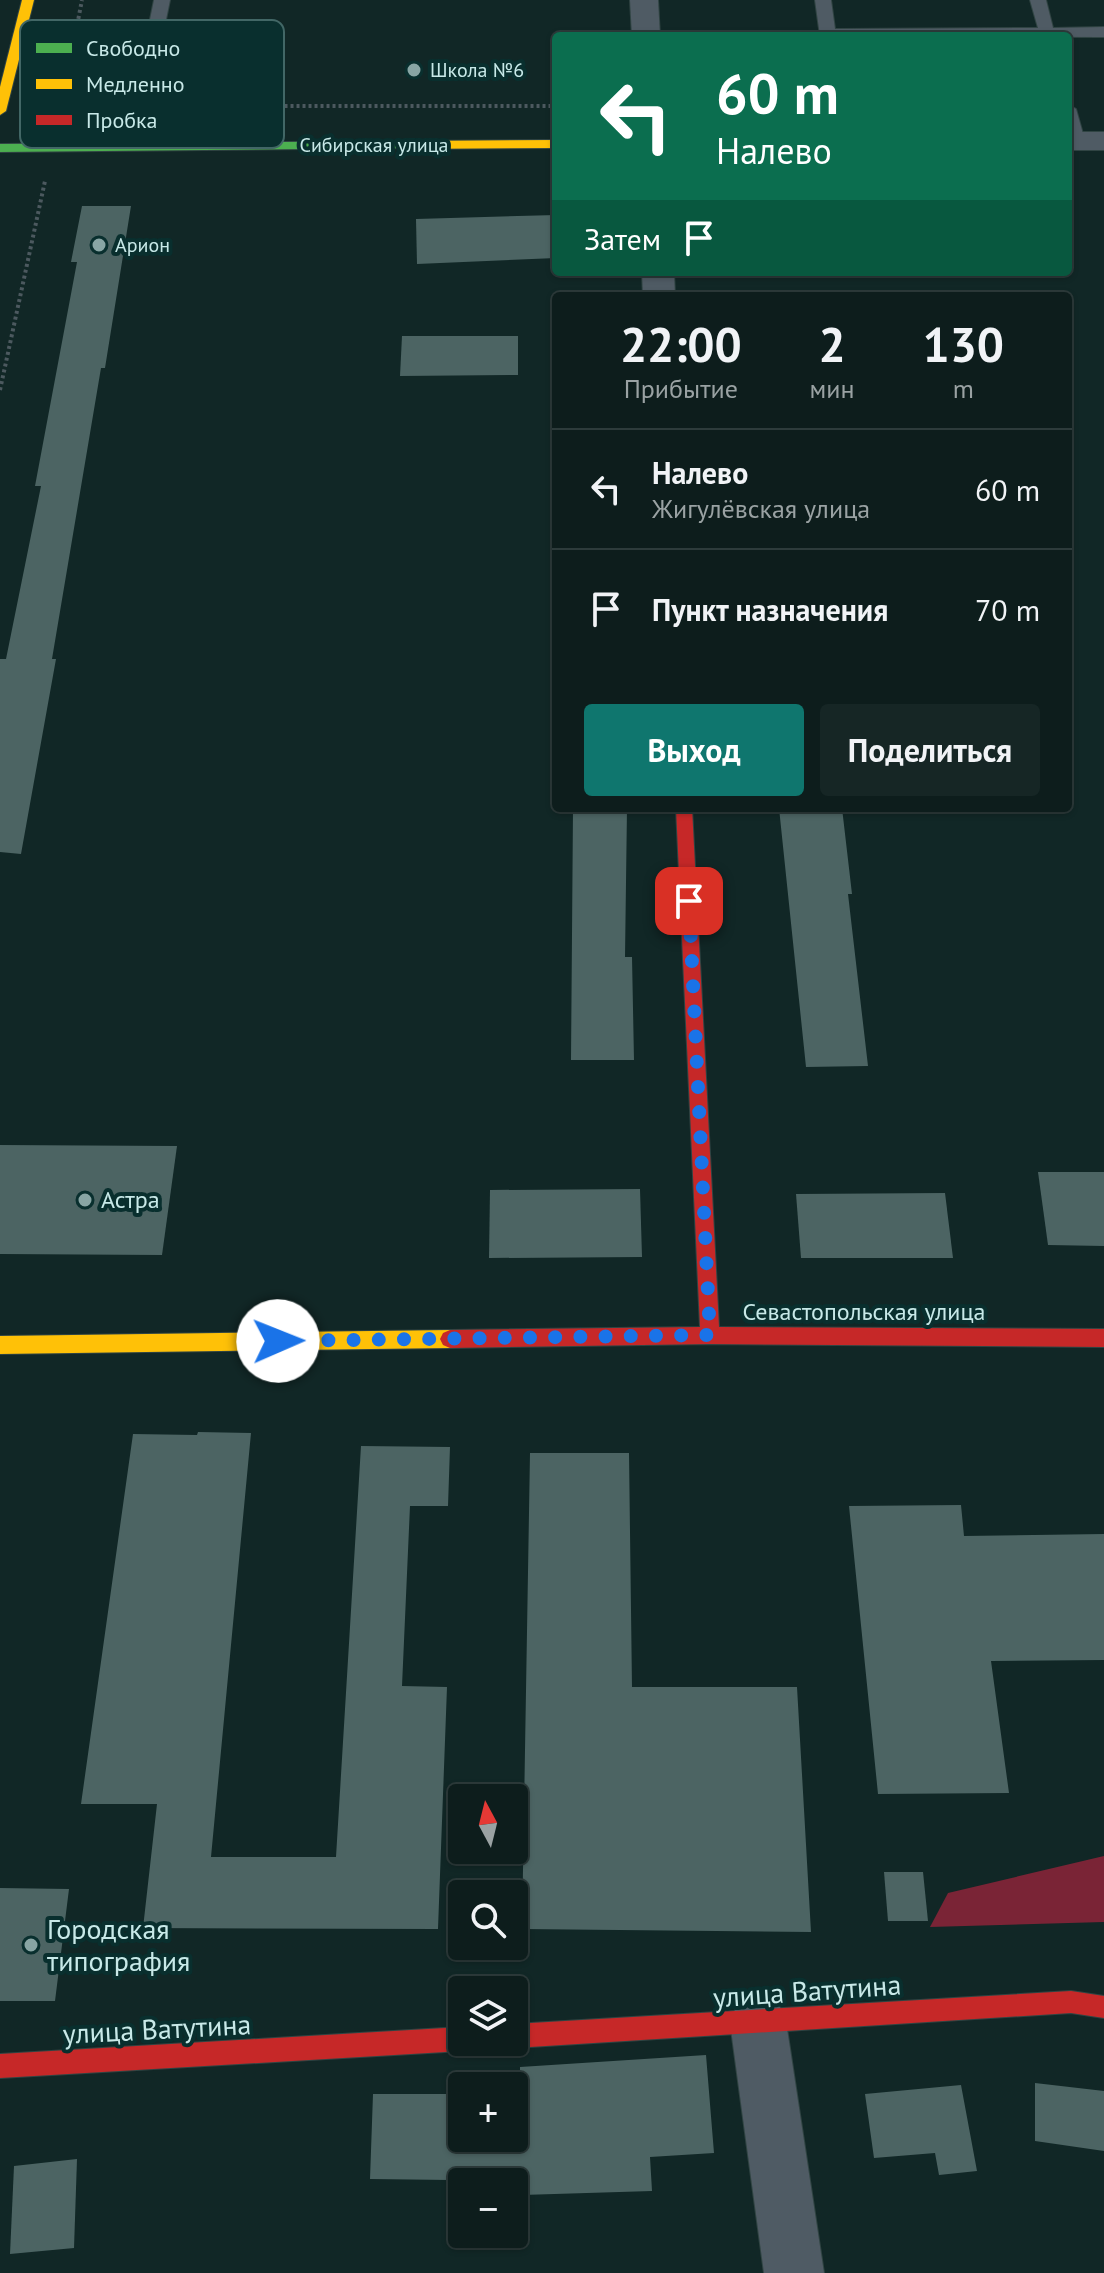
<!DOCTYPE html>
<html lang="ru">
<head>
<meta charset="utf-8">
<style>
	body { margin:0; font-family:"PT Sans",sans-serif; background:#162625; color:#f1f3f6; height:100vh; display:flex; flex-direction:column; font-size:30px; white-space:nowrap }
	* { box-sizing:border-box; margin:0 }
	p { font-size:26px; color:#9aa2a3 }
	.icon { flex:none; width:44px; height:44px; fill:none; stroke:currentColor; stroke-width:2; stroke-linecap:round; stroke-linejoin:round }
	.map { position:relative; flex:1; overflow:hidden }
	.drawer { position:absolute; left:552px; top:292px; width:520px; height:520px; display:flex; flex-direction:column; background:#0d1d1c; border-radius:8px; box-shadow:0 2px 6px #0004,0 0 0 2px #2d3b3b }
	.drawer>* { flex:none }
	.top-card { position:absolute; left:552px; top:32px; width:520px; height:244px; border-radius:8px; box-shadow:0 2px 6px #0004,0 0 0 2px #2d3b3b; background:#0b6e4f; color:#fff; overflow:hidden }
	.needle { width:52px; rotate:353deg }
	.controls { position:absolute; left:448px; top:1784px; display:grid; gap:16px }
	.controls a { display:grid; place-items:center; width:80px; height:80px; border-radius:8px; background:#0d1d1c; box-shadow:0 2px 6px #0004,0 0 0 2px #2d3b3b; font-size:40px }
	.pin { position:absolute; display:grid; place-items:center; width:68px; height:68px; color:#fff; margin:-34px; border-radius:16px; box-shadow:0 4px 12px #0006 }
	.me { position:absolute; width:88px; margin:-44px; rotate:89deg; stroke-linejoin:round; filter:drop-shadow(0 0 6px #0008) }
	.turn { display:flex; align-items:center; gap:28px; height:168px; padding:0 32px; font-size:36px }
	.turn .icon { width:104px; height:104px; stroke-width:2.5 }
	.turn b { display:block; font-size:56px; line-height:68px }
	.then { display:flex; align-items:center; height:76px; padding:0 32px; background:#0003; gap:16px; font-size:30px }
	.eta { display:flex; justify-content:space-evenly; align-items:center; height:136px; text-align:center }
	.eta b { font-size:48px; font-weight:800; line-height:56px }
	.button { display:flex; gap:16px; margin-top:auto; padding:16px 32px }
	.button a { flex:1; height:92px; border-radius:8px; background:#0f766e; color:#fff; font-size:32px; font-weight:800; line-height:92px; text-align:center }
	.button a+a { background:#162625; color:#f1f3f6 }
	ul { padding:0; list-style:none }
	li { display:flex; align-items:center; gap:24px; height:120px; padding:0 32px; border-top:2px solid #2d3b3b }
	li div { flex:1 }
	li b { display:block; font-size:30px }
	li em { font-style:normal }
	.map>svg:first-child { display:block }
	.forest { fill:#7a2436 }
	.building { fill:#4c6463 }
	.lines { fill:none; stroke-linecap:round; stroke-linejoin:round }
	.lane-casing { stroke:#304443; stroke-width:2 }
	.street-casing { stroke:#304443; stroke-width:2 }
	.fast-casing { stroke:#304443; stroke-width:2 }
	.slow-casing { stroke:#304443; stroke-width:2 }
	.jam-casing { stroke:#304443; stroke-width:2 }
	.path { stroke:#4c595f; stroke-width:4; stroke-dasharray:3 3; stroke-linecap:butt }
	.lane { fill:#4f5b64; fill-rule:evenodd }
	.street { fill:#4f5b64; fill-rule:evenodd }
	.fast { fill:#4caf50; fill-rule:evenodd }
	.slow { fill:#ffc107; fill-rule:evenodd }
	.jam { fill:#c62828; fill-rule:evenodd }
	.route { stroke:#1a73e8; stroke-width:14; stroke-dasharray:0 25.2 }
	.poi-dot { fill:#88a5a4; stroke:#092f2e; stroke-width:3 }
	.labels { text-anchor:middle; stroke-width:8; stroke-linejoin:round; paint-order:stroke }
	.far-poi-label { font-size:20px; fill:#c8e9e8; stroke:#092f2e; text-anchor:start }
	.far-street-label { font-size:20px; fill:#c8e9e8; stroke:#092f2e }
	.poi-label { font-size:24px; fill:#c8e9e8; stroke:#092f2e; text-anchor:start }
	.street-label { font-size:24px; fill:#c8e9e8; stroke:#092f2e }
	.near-poi-label { font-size:28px; fill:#c8e9e8; stroke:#092f2e; text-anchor:start }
	.near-street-label { font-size:28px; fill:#c8e9e8; stroke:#092f2e }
	.key { fill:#092f2e; stroke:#426766; stroke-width:2 }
	.key-label { font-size:22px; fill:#c8e9e8 }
</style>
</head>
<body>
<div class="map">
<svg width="1104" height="2273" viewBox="0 0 1104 2273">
	<rect width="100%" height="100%" fill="#112726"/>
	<polygon class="forest" points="1104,1856 1104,1922 930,1927 948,1893"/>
	<g class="building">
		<polygon points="82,206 131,206 105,368 101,368 52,659 56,659 21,854 0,852 0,659 6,659 41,486 35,486 77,262 71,262"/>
		<polygon points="556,215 556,258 417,264 416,219"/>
		<polygon points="402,336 518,336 518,375 400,376"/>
		<polygon points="573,808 627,808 625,957 632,957 634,1060 571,1060"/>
		<polygon points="779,808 842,808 852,894 848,894 868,1066 806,1067"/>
		<polygon points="0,1145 177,1146 162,1255 0,1254"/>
		<polygon points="1038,1172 1104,1172 1104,1246 1048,1245"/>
		<polygon points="640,1189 642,1257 489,1258 490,1190"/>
		<polygon points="945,1193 953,1258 801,1258 796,1194"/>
		<polygon points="198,1432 251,1433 211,1857 336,1857 361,1446 450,1447 448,1506 410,1506 402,1686 447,1687 438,1929 143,1928 157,1804 81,1804 133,1434 197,1435"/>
		<polygon points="530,1453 629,1453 632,1687 797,1687 811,1932 522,1929"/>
		<polygon points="961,1505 964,1536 1104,1534 1104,1660 991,1661 1009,1793 878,1794 849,1506"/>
		<polygon points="884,1872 923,1872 928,1921 888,1921"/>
		<polygon points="0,1888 69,1889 55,2001 0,2001"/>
		<polygon points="706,2055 714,2153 650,2157 652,2191 522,2195 522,2181 370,2179 373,2094 462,2094 462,2138 514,2138 514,2095 520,2095 520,2067"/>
		<polygon points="1035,2083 1104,2091 1104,2151 1035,2141"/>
		<polygon points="961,2085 977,2171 939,2175 935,2153 874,2158 865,2094"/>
		<polygon points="77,2159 74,2248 10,2254 14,2166"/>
	</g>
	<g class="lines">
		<g class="lane-casing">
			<g id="lane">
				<polygon points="154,0 170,0 161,44 153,49 145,44"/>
				<polygon points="815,0 831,0 835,29 1038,28 1030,0 1046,0 1053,28 1104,27 1104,37 820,36"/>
				<polygon points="1068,104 1076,109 1085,141 1083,144 1069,141"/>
			</g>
		</g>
		<g class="street-casing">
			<g id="street">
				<polygon points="630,0 658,0 660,36 632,36"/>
				<rect x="1068" y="132" width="36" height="18"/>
				<polygon points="642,272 674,272 675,296 643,296"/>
				<polygon points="758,1994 778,2002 786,2022 824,2273 764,2273 730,2022 738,2002"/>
			</g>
		</g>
		<g class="fast-casing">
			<polygon id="fast" points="408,141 412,142 412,148 0,152 0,144"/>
		</g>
		<g class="slow-casing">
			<g id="slow">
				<polygon points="22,0 34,0 6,111 0,115 0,87"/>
				<polygon points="556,140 556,148 408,149 402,145 408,141"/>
				<polygon points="450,1330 457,1333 460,1339 457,1345 450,1348 0,1354 0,1336"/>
			</g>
		</g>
		<g class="jam-casing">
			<g id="jam">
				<polygon points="676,808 692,808 719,1327 1104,1329 1104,1347 710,1344 450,1348 443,1345 440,1339 443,1333 450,1330 700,1327"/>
				<polygon points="1071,1991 1104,1996 1104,2018 1071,2013 514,2048 505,2042 514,2042 514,2024"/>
				<polygon points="462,2027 462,2042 472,2042 470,2047 462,2051 0,2078 0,2054"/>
			</g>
		</g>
		<g class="path">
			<polyline points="148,69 142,106 556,106"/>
			<polyline points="60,113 82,0"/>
			<polyline points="0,390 45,181"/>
		</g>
		<use href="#lane" class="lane"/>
		<use href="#street" class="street"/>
		<use href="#fast" class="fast"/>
		<use href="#slow" class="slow"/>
		<use href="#jam" class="jam"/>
	</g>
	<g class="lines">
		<polyline class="route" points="278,1341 710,1335 689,901"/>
	</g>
	<g class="poi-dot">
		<circle cx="414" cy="70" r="8"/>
		<circle cx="99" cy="245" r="8"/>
		<circle cx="85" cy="1200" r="8"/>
		<circle cx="31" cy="1945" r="8"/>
	</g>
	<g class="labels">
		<g class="far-poi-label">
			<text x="430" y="77">Школа №6</text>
			<text x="115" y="252">Арион</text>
		</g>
		<g class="far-street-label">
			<text x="374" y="152">Сибирская улица</text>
		</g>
		<g class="poi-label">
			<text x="101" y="1208">Астра</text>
		</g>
		<g class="street-label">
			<text x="864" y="1320">Севастопольская улица</text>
		</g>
		<g class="near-poi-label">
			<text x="47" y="1939">Городская<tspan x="47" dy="32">типография</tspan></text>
		</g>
		<g class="near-street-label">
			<text transform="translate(807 1991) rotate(-4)" y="10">улица Ватутина</text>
			<text transform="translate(157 2029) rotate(-3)" y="10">улица Ватутина</text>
		</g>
	</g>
	<rect x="20" y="20" width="264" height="128" rx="12" class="key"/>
	<rect x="36" y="43" width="36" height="10" fill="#4caf50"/>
	<rect x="36" y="79" width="36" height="10" fill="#ffc107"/>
	<rect x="36" y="115" width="36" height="10" fill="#c62828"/>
	<g class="key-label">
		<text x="86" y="56">Свободно</text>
		<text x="86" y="92">Медленно</text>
		<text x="86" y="128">Пробка</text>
	</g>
</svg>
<div class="controls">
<a><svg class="needle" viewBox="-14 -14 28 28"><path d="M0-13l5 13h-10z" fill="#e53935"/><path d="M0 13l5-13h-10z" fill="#9aa2a3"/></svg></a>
<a><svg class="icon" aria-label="search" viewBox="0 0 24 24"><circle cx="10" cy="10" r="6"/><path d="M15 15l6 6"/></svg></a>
<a><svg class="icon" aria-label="layers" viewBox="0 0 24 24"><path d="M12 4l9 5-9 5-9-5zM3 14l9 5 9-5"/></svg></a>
<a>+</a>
<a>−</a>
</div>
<div class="pin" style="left:689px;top:901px;background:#d93025"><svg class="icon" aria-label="arrive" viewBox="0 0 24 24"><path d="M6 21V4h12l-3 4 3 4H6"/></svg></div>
<svg class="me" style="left:278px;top:1341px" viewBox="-20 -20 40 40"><circle r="19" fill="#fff"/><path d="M0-13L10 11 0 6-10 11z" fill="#1a73e8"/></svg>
<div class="top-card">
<div class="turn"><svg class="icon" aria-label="left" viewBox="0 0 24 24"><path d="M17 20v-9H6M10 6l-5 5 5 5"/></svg><div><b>60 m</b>Налево</div></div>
<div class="then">Затем<svg class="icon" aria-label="arrive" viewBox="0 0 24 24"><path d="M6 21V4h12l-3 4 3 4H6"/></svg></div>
</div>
<section class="drawer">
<div class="eta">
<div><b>22:00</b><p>Прибытие</p></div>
<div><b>2</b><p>мин</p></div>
<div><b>130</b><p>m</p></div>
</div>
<ul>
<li><svg class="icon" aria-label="left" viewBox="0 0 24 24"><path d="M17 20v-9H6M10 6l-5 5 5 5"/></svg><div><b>Налево</b><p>Жигулёвская улица</p></div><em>60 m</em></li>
<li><svg class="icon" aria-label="arrive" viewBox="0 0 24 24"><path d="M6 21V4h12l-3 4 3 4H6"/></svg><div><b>Пункт назначения</b></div><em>70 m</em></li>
</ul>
<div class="button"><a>Выход</a><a>Поделиться</a></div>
</section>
</div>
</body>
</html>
